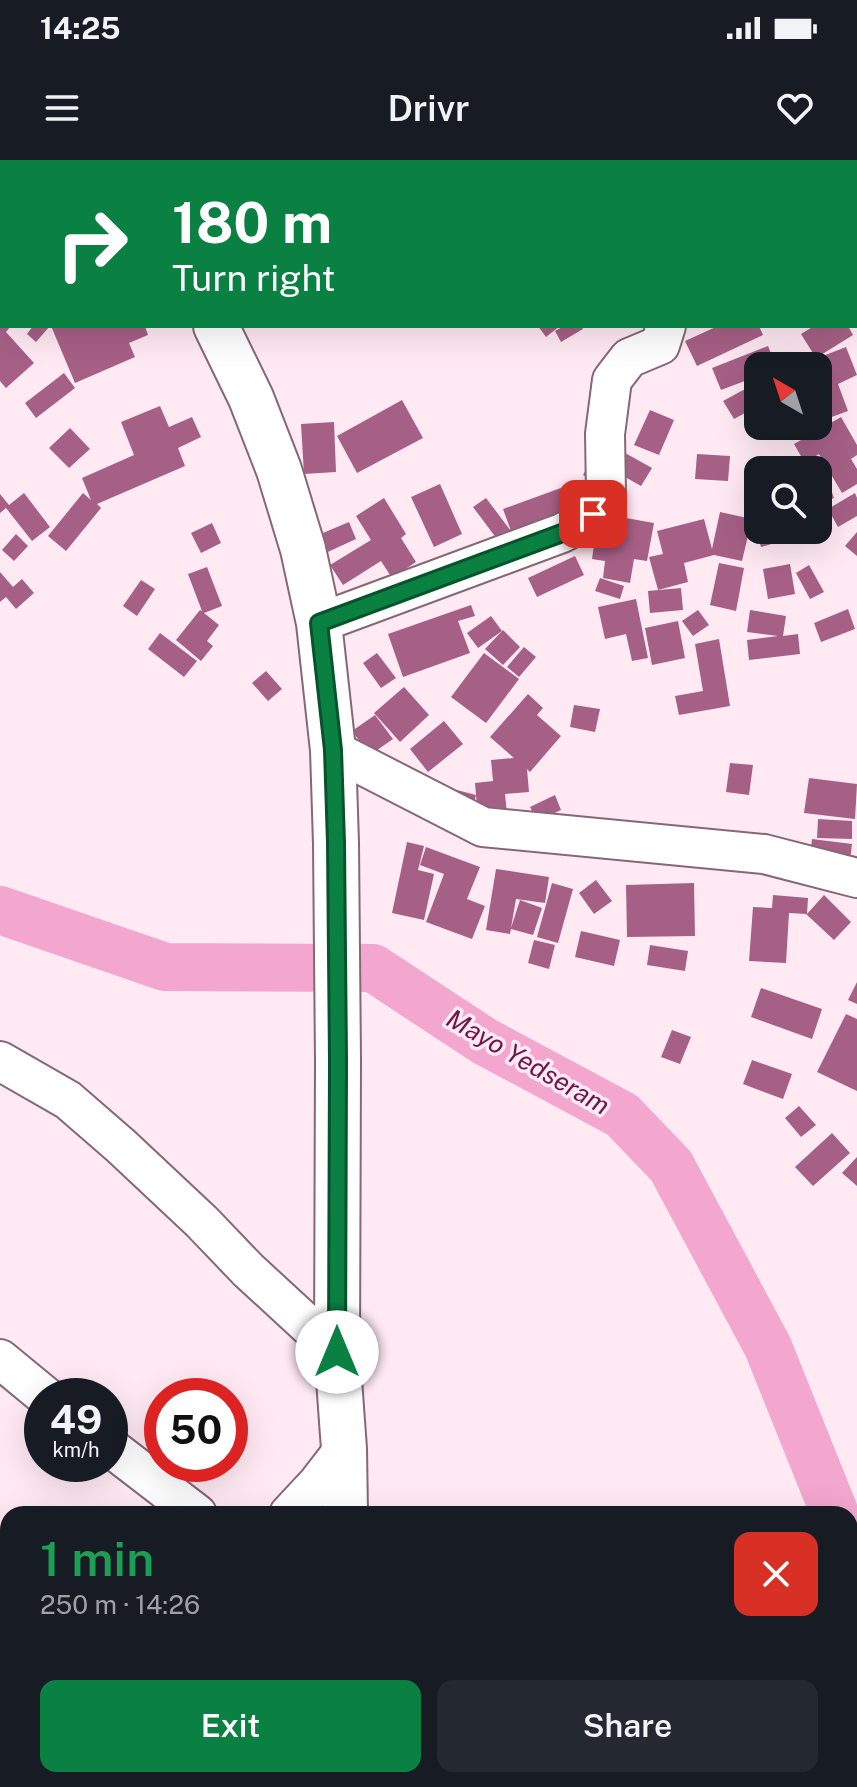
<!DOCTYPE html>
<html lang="en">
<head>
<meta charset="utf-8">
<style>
	body { margin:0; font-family:"Public Sans",sans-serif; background:#242831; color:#f1f3f6; height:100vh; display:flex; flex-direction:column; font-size:30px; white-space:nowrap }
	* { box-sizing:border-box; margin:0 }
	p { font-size:26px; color:#9ea1a6 }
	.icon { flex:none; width:44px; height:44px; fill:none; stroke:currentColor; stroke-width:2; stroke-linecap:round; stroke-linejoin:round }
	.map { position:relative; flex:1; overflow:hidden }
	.drawer { position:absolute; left:0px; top:1346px; width:858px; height:282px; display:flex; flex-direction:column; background:#171b24; border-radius:24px 24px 0 0; box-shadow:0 8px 32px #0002 }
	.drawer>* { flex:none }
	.top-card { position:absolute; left:0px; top:0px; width:858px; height:168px; box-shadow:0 8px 32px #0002; background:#0b8043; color:#fff; overflow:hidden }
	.needle { width:52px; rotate:321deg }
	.controls { position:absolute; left:744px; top:192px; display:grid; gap:16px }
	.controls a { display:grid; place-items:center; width:88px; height:88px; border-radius:16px; background:#171b24; box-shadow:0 8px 32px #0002; font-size:40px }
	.speed { position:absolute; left:24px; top:1218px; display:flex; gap:16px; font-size:40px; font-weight:700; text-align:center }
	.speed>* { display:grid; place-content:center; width:104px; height:104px; border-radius:50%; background:#171b24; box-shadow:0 8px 32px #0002; line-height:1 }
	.speed small { font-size:20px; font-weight:400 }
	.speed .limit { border:12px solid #d22; background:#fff; color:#111 }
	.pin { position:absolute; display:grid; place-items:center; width:68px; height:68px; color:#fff; margin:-34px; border-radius:16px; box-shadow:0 4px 12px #0006 }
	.me { position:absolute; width:88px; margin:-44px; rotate:0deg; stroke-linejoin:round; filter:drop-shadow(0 0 6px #0008) }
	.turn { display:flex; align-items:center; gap:28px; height:168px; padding:0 40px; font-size:36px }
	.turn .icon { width:104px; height:104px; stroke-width:2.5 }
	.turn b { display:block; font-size:56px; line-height:68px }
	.round { display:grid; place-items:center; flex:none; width:84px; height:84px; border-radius:16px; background:#242831 }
	.headline { display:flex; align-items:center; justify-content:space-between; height:136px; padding:0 40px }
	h1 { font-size:48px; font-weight:600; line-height:60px; color:#1e9e55 }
	.primary-button { display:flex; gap:16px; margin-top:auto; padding:16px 40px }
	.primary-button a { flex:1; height:92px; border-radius:16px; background:#0b8043; color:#fff; font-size:32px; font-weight:600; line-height:92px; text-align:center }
	.primary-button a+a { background:#242831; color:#f1f3f6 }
	.status { display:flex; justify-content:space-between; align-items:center; height:56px; padding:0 40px; background:#171b24; direction:ltr }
	.status svg { height:22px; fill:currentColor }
	header { display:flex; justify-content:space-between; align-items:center; height:104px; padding:0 40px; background:#171b24; font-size:36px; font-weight:600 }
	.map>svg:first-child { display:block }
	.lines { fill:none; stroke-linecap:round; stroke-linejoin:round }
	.river { stroke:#f3a6ce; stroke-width:48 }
	.building { fill:#a66086 }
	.minor-casing { stroke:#866776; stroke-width:42 }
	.major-casing { stroke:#866776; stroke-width:48 }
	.minor { stroke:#fff; stroke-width:38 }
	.major { stroke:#fff; stroke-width:44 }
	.route-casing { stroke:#07532c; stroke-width:20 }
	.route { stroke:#0b8043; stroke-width:14 }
	.labels { text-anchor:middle; stroke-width:7; stroke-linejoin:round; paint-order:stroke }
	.water-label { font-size:26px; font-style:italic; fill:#6d164d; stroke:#ffe9f3 }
</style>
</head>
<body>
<div class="status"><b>14:25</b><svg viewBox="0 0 49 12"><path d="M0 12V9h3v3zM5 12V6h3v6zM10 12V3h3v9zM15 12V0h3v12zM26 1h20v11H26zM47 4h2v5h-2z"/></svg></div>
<header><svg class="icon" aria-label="menu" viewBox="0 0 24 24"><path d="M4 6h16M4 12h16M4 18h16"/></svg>Drivr<svg class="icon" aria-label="heart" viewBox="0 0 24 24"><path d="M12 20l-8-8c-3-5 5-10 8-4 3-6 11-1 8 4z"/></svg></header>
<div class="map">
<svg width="857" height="1627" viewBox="0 0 857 1627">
	<rect width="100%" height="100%" fill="#ffe9f3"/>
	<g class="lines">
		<g class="river">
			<polyline points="0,750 165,807 373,808 484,881 622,955 671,1006 768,1187 835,1354"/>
			<polyline points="850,1392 857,1410"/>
		</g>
	</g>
	<g class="building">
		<polygon points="0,166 11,166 6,172 34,203 6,228 0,221"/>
		<polygon points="33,166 50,166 36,182 27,174"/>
		<polygon points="51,166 145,166 148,175 129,183 135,197 75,223"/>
		<polygon points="538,166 560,166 546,177"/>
		<polygon points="564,166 581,166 583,169 561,182 555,171"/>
		<polygon points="718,166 759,166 763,175 697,206 685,181"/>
		<polygon points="814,166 848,166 853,175 816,198 801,174"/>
		<polygon points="768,186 776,206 758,206 758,216 721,230 712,208"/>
		<polygon points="846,187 857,215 838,224 848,251 818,262 818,231 825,228 815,199"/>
		<polygon points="64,213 75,228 36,258 25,243"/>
		<polygon points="758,222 758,246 734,259 723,241"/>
		<polygon points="402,240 423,278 357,313 337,276"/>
		<polygon points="160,246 169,267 192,257 201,277 178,288 185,306 97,344 101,348 66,391 48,376 83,333 91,340 82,318 134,295 121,262"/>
		<polygon points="650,250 674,260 659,295 634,285"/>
		<polygon points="841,257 857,285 857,295 851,299 857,309 857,324 842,333 819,294 805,303 794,284"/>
		<polygon points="334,262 336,312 304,314 301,264"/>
		<polygon points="70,268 90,289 69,308 49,288"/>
		<polygon points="602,280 652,308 641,326 625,317 616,334 583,315"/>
		<polygon points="697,294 730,296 728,321 695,319"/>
		<polygon points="825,313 834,338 818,344 818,316"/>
		<polygon points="440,324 462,374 434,387 411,337"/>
		<polygon points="569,325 580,357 503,387 473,347 486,338 511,371 503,349"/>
		<polygon points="24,333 50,367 32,381 6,348 0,353 0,334 9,345"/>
		<polygon points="855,333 857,338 857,356 838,367 828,349"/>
		<polygon points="384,338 406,374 401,378 416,402 392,418 381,401 343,425 330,405 371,380 356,356"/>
		<polygon points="720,352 752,359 742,401 714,395 684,403 688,422 658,430 649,397 663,394 657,371 704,359 712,389"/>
		<polygon points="626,358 654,363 647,401 634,399 630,423 603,418 605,401 592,399 596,372 623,376"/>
		<polygon points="349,362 356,379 319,396 311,378"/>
		<polygon points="212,363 221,383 201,393 191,373"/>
		<polygon points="755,370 775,370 779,382 761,387"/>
		<polygon points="857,372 857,396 845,386"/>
		<polygon points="16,374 28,386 14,401 2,390"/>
		<polygon points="575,396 584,415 537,437 528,418"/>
		<polygon points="719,403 744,408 736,451 710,445"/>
		<polygon points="790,404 795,434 768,439 763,409"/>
		<polygon points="809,405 824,432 810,439 796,413"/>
		<polygon points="207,407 222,446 204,453 219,465 207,481 213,486 201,501 176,480 200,450 202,451 188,414"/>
		<polygon points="0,412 13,427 22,419 34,433 16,449 6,437 0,442"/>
		<polygon points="600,418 624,426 620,439 595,431"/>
		<polygon points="141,420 155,429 137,456 123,446"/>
		<polygon points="681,428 683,450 650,453 648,431"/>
		<polygon points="636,439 648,498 632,501 626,474 605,479 598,447"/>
		<polygon points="471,445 475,456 458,461 470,493 403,517 388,474"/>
		<polygon points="848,449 855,469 821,482 814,463"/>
		<polygon points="698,450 709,465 693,476 682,461"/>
		<polygon points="750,450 786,456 783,476 798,474 800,494 749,500 747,480 778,476 747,472"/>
		<polygon points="491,456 502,471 478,488 467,473"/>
		<polygon points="678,461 685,498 652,505 645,468"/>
		<polygon points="503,470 520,487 503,505 485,489"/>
		<polygon points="160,473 197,501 184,517 148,489"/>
		<polygon points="719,479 730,546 679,555 675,536 703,531 695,484"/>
		<polygon points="524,487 536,497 519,517 507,507"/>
		<polygon points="377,493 396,518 381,528 363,503"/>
		<polygon points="484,493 519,519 486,563 451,537"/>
		<polygon points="266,511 282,529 268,541 252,523"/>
		<polygon points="404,527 429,555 400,582 374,553"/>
		<polygon points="528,534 543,548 537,555 561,576 530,612 527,609 529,632 505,634 508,664 479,667 476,635 467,671 440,664 449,628 476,635 475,623 493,621 491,600 514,598 490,577"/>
		<polygon points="574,545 600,549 595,572 570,567"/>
		<polygon points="375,555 393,579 370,595 352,571"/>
		<polygon points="444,561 463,584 428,612 410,589"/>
		<polygon points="730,603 753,605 749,635 726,632"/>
		<polygon points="809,618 857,624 855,659 804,653"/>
		<polygon points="555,635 561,650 537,661 530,647"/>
		<polygon points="818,659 852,661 852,679 817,678"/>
		<polygon points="812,679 852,684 848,718 808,714"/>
		<polygon points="407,682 424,686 418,710 434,714 424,760 392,753"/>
		<polygon points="426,687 480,707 467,739 485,746 472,779 426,762 444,714 420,705"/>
		<polygon points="496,709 549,717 545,743 516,739 511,768 520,740 542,748 533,775 511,769 510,774 486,770"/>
		<polygon points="596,720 612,741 594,754 579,733"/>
		<polygon points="552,723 573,729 558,783 537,777"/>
		<polygon points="694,723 695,776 627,777 626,725"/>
		<polygon points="773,735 808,738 807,754 824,735 851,762 834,780 806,754 789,753 786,803 749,801 753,747 772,748"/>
		<polygon points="581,771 620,780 614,806 575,797"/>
		<polygon points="534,780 555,785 549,809 528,803"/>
		<polygon points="650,785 688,791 685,811 647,805"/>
		<polygon points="857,822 857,844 848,840"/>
		<polygon points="761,828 822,849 812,879 751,857"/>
		<polygon points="846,854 857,859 857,931 817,912"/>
		<polygon points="672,870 691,877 680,904 661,897"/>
		<polygon points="752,900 792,914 783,939 743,924"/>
		<polygon points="799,946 816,965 801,977 785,958"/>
		<polygon points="832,973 850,993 813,1026 795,1007"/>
		<polygon points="857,997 857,1026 842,1013"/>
	</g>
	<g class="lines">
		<g class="minor-casing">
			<g id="minor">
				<polyline points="631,0 634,2"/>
				<polyline points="75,2 79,0"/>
				<polyline points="714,2 714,0"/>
				<polyline points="0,68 2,66"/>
				<polyline points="319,463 562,373 583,362 593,354 606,333 605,274 612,220 629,198 660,185 666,166"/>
				<polyline points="333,590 483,667 764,694 857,718"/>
				<polyline points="0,901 68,940 121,986 202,1062 248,1110 337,1192"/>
				<polyline points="0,1199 45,1236"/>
				<polyline points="110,1287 197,1354"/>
				<polyline points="289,1354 317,1324 344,1289"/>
				<polyline points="0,1505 8,1506"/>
			</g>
		</g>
		<g class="major-casing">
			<g id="major">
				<polyline points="115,0 116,2"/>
				<polyline points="216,166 251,238 279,310 303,389 319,463 333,590 336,683 338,901 337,1192 344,1289 345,1354"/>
				<polyline points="291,1627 294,1620"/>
			</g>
		</g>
		<use href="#minor" class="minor"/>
		<use href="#major" class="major"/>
	</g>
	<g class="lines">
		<g class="route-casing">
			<polyline id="route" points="337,1192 338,901 336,683 333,590 319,463 562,373 583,362 593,354"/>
		</g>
		<use href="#route" class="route"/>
	</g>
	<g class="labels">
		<g class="water-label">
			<text transform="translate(528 902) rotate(30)" y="9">Mayo Yedseram</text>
		</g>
	</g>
</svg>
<div class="controls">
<a><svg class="needle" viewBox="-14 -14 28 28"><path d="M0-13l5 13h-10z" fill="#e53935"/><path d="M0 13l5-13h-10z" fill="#9ea1a6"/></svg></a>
<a><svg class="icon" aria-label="search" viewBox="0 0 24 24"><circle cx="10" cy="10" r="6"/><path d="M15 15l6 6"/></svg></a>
</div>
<div class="speed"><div>49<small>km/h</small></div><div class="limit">50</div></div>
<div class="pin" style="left:593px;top:354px;background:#d93025"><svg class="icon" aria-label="arrive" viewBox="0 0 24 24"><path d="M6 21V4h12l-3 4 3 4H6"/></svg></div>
<svg class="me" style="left:337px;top:1192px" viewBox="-20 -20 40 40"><circle r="19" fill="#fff"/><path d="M0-13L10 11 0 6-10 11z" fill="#0b8043"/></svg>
<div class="top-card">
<div class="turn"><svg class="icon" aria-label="right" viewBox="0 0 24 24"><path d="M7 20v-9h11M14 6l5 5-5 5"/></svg><div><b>180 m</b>Turn right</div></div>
</div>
<section class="drawer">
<div class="headline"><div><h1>1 min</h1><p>250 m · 14:26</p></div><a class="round" style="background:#d93025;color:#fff"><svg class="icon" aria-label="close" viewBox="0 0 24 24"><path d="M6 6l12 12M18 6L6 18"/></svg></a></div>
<div class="primary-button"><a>Exit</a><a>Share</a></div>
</section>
</div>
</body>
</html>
